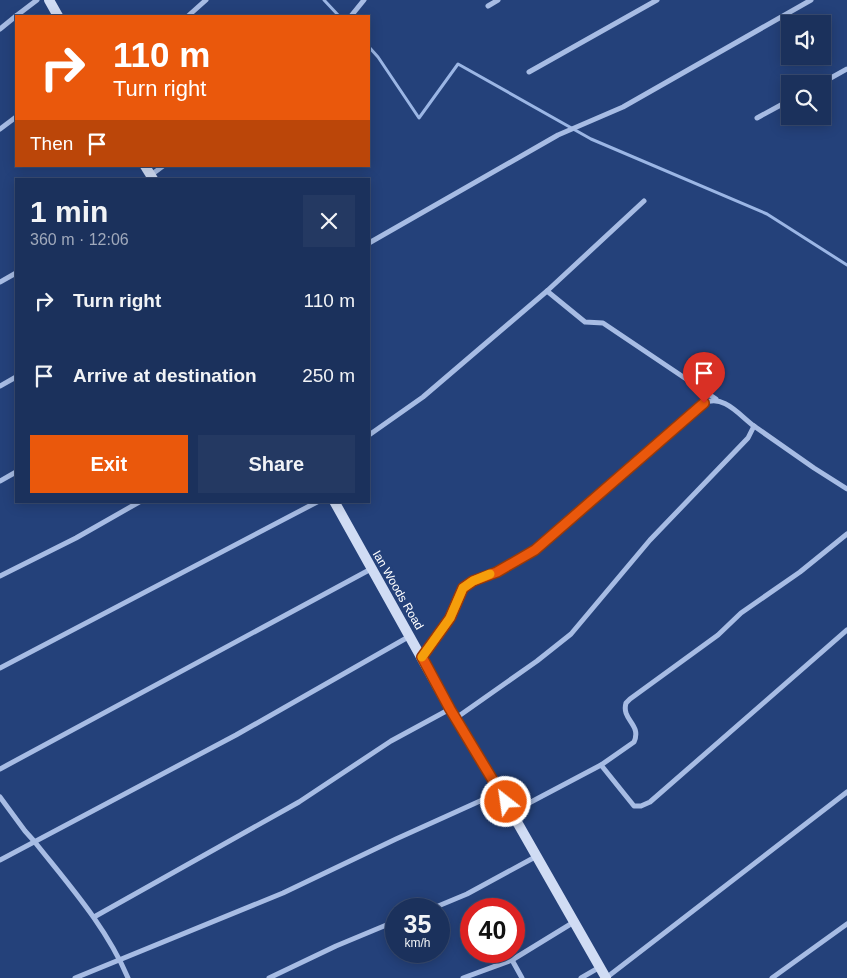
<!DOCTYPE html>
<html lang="en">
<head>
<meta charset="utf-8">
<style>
	body { margin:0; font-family:Helvetica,sans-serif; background:#243962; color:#f1f3f6; height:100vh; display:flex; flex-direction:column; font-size:19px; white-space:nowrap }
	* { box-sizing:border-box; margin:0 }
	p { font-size:16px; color:#a0a9bb }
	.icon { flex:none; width:28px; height:28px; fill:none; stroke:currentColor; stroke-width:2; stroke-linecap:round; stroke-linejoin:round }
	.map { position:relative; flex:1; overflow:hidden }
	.drawer { position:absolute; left:15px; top:178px; width:355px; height:325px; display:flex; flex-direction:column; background:#1b315c; border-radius:0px; box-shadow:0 2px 12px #0003,0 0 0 1px #394c72 }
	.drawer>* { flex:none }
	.top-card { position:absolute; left:15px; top:15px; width:355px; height:152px; border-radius:0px; box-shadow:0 2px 12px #0003,0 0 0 1px #394c72; background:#ea580c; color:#fff; overflow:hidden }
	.buttons { position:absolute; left:781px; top:15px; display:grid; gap:10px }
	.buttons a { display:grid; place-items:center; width:50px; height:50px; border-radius:0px; background:#1b315c; box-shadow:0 2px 12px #0003,0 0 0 1px #394c72; font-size:25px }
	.speed { position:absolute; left:385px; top:898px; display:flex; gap:10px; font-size:25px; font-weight:700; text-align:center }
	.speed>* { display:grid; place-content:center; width:65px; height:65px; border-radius:50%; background:#1b315c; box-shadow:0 2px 12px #0003,0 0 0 1px #394c72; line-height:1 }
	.speed small { font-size:12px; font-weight:400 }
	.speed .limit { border:8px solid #d22; background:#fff; color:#111 }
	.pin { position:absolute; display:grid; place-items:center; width:42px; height:42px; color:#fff; margin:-51px -21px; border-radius:50% 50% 50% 0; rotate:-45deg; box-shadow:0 0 5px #0007 }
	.pin .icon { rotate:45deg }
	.me { position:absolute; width:55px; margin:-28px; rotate:330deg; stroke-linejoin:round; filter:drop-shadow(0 0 4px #0008) }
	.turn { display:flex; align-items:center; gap:18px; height:105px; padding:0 15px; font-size:22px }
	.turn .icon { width:65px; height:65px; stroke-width:2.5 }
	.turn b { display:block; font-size:35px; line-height:42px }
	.then { display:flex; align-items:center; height:48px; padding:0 15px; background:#0003; gap:10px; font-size:19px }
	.round { display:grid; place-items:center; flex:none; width:52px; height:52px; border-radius:0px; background:#243962 }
	.head { display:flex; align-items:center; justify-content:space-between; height:85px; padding:0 15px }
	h1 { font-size:30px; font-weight:600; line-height:38px }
	.button { display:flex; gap:10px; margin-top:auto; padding:10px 15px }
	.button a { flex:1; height:58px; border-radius:0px; background:#ea580c; color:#fff; font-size:20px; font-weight:600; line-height:58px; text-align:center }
	.button a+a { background:#243962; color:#f1f3f6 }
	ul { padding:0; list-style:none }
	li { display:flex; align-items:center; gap:15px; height:75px; padding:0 15px }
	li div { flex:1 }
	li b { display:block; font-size:19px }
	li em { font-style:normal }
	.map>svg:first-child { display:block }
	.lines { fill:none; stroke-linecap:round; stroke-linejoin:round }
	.stream { stroke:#9bb6e5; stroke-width:3 }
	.street { stroke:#a7bce4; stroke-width:5 }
	.secondary { stroke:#d0dcf4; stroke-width:10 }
	.route-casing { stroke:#983908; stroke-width:12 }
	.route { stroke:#ea580c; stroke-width:9 }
	.slow { stroke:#f59e0b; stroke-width:9 }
	.labels { text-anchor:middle; stroke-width:4.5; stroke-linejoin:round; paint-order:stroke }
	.street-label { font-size:12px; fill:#fff; stroke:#24417a }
</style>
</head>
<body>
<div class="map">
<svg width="847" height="978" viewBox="0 0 847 978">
	<rect width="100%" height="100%" fill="#24417a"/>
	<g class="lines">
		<g class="stream">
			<polyline points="324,0 339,16"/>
			<polyline points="369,47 378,57 419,118 458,64 591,139 767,214 847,265"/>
		</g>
		<g class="street">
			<polyline points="488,6 498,0"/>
			<polyline points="16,16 37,0"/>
			<polyline points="188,16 206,0"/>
			<polyline points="351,16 364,0"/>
			<polyline points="0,29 16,16"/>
			<polyline points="529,72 657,0"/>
			<polyline points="820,84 847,69"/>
			<polyline points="757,118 790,100"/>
			<polyline points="0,129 16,117"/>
			<polyline points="151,175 163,166"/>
			<polyline points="369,243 558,135 623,107 811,0"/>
			<polyline points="0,282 16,273"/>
			<polyline points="547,291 585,322 603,323 716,399"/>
			<polyline points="0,386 16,377"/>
			<polyline points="754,426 814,468 847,489"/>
			<polyline points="369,435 423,397 547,291 644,201"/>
			<polyline points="0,481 16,472"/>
			<polyline points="0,576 76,538 141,501"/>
			<path d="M422,657L450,618L463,588L473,581L497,572L535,550L704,403C724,394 739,415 754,426L748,438L650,540L571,634L537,661L456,718"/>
			<polyline points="0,668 319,501"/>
			<path d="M601,765L634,742C642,724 621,720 626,703L630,699L718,635L741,613L800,572L847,534"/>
			<polyline points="0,769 371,569"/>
			<path d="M0,797L25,831L34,841C68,884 106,926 128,978"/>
			<polyline points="512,812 601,765 634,806 641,806 650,802 847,630"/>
			<polyline points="0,860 236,735 410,636"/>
			<polyline points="431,909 467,894 537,856"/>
			<polyline points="94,917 299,802 391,741 450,709"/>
			<polyline points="512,960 522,978"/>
			<polyline points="75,978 283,893 396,839 500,792"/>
			<polyline points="269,978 336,946 396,921"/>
			<polyline points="463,978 512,960 574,922"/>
			<polyline points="581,978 600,967"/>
			<polyline points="606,978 847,792"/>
			<polyline points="772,978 847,924"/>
		</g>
		<g class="secondary">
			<polyline points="49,0 58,16"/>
			<polyline points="145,166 153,179"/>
			<polyline points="334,501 450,709 500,792 606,978"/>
		</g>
	</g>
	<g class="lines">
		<g class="route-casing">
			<polyline id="route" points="506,802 450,709 422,657 450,618 463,588 473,581 497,572 535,550 704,403"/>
		</g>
		<use href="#route" class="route"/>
		<polyline class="slow" points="422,657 450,618 463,588 473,581 490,574"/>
	</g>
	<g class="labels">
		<g class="street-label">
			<text transform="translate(398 590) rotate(60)" y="4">Ian Woods Road</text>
		</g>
	</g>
</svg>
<div class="buttons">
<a><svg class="icon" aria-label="sound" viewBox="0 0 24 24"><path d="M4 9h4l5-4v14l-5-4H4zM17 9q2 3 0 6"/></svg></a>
<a><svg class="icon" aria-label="search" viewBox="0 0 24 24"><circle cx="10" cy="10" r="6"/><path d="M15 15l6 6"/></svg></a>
</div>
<div class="speed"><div>35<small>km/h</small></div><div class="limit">40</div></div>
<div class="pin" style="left:704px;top:403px;background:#d93025"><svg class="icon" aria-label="arrive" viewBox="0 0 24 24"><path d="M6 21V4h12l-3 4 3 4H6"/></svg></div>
<svg class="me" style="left:506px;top:802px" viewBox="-20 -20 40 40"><circle r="17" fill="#ea580c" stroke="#fff" stroke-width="3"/><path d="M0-11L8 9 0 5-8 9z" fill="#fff"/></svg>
<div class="top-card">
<div class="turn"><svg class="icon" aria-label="right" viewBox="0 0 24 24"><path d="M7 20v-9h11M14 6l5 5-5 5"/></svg><div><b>110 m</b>Turn right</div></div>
<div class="then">Then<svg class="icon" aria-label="arrive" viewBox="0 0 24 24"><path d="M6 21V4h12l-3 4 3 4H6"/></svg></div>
</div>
<section class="drawer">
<div class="head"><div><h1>1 min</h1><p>360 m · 12:06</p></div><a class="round"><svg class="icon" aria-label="close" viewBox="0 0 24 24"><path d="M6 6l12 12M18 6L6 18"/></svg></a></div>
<ul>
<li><svg class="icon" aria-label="right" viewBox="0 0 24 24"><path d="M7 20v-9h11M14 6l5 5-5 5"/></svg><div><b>Turn right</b></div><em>110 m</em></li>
<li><svg class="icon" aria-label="arrive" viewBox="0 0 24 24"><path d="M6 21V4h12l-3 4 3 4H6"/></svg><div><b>Arrive at destination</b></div><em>250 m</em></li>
</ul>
<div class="button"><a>Exit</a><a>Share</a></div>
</section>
</div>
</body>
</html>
